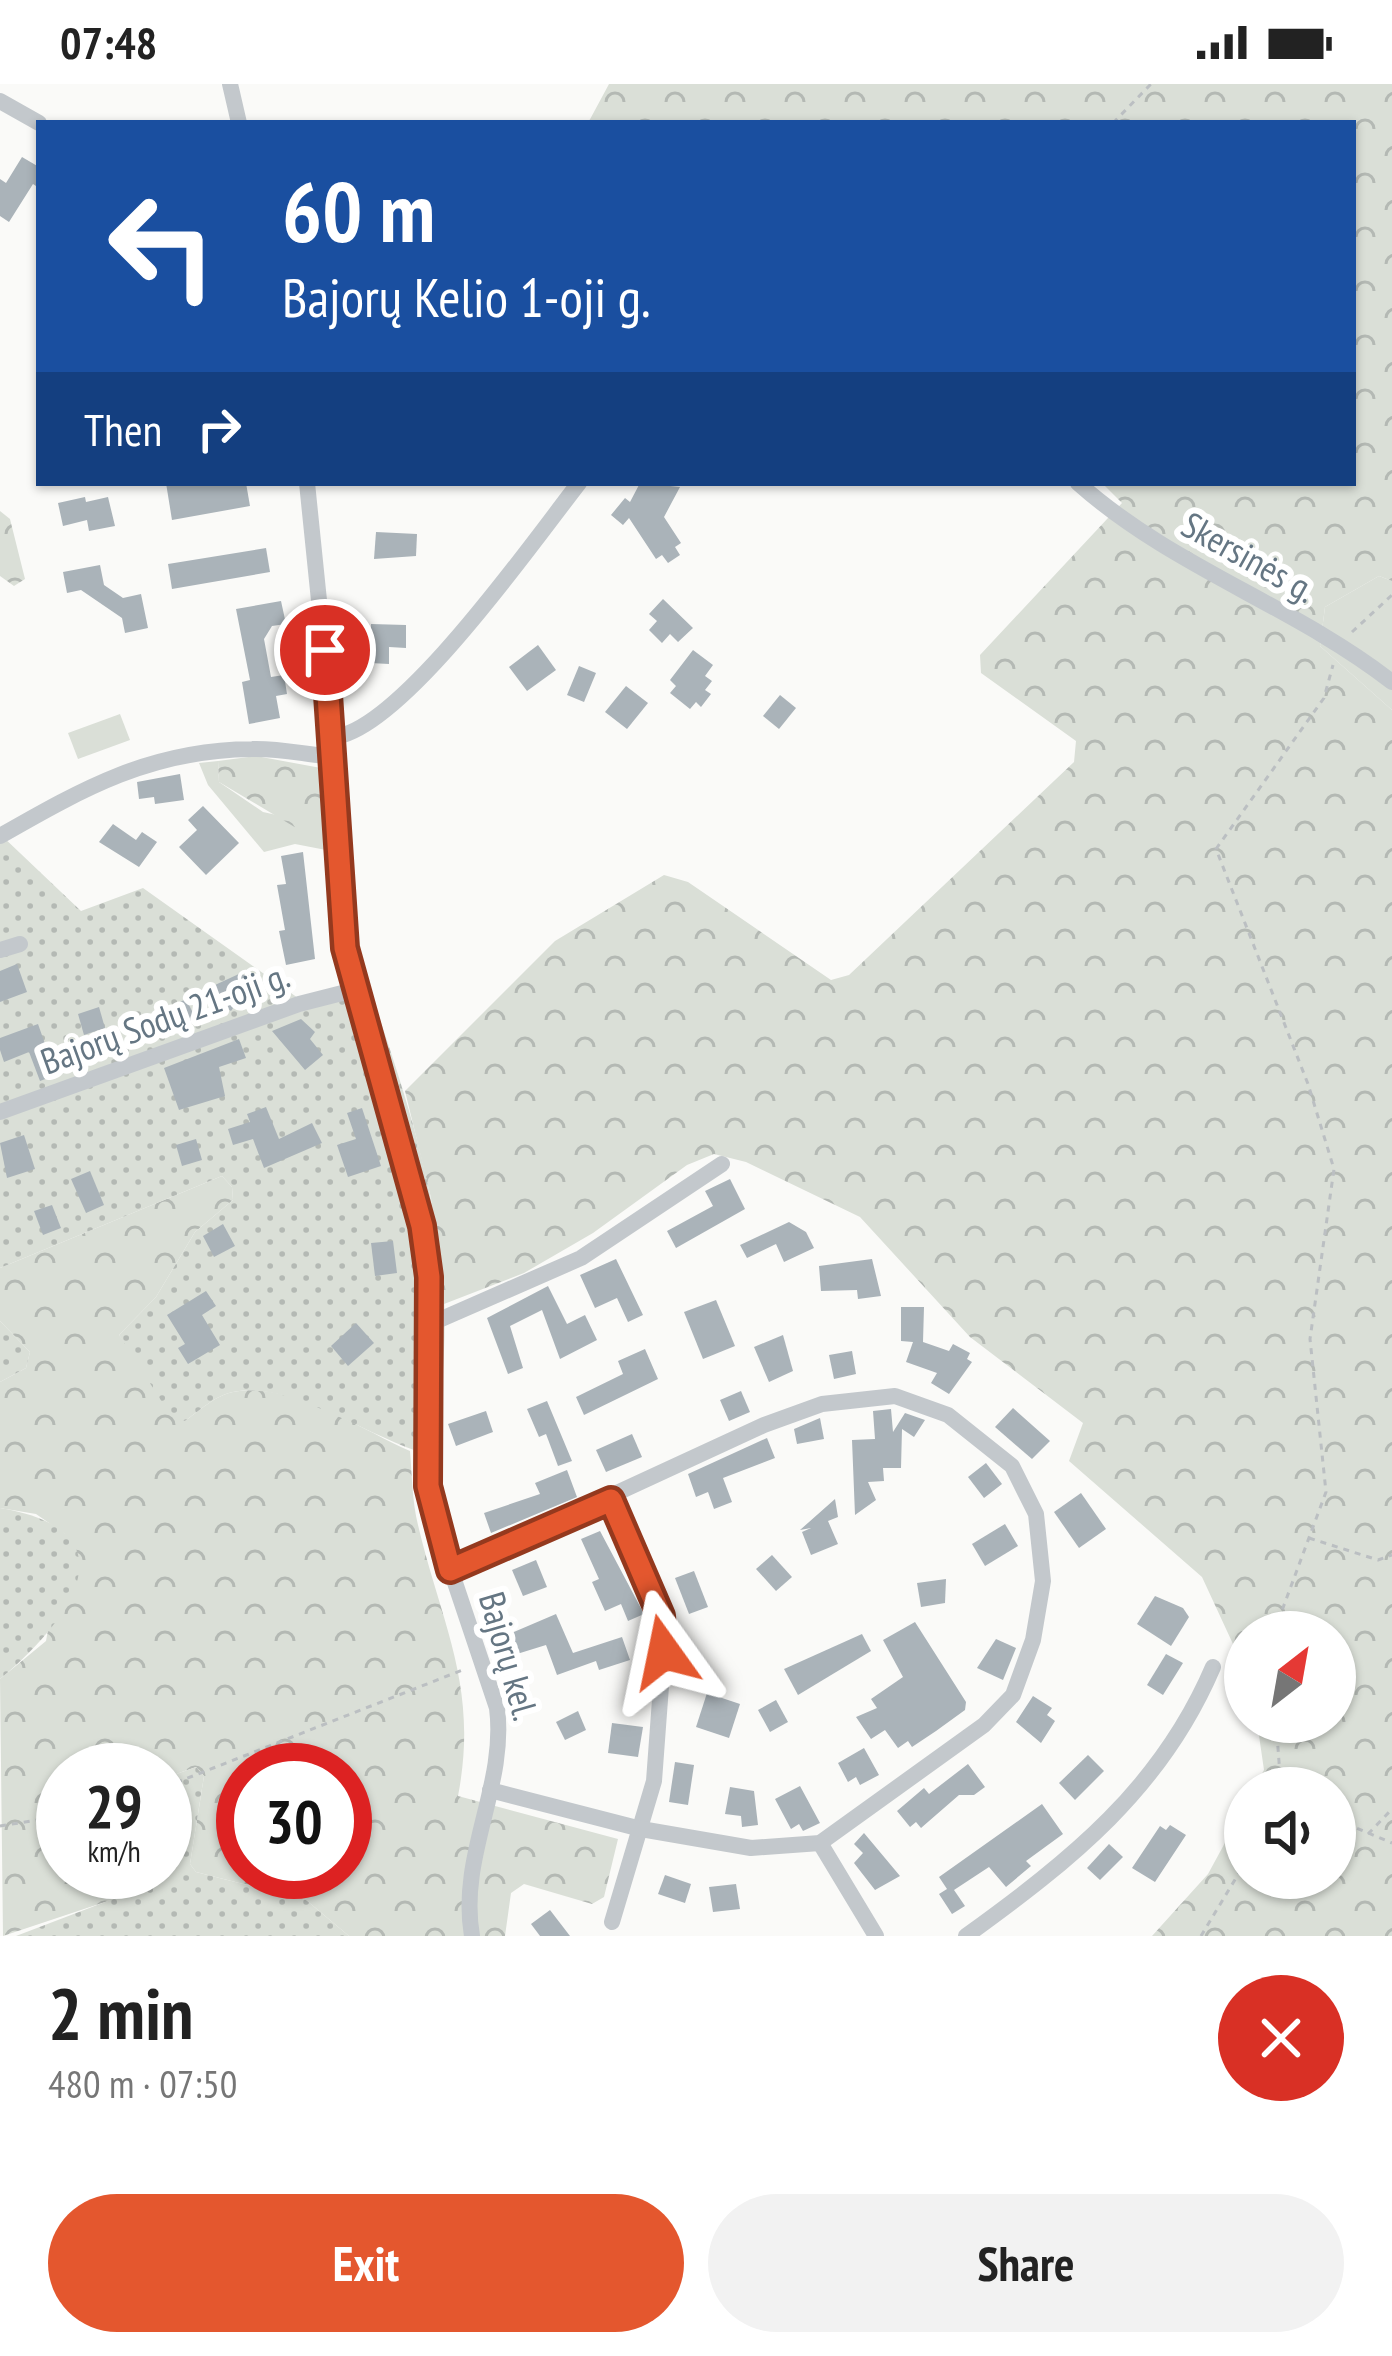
<!DOCTYPE html>
<html lang="en">
<head>
<meta charset="utf-8">
<style>
	body { margin:0; font-family:"PT Sans Narrow",sans-serif; background:#f2f2f2; color:#222; height:100vh; display:flex; flex-direction:column; font-size:45px; white-space:nowrap }
	* { box-sizing:border-box; margin:0 }
	p { font-size:39px; color:#767676 }
	.icon { flex:none; width:66px; height:66px; fill:none; stroke:currentColor; stroke-width:2; stroke-linecap:round; stroke-linejoin:round }
	.map { position:relative; height:1852px; overflow:hidden }
	.drawer { display:flex; flex-direction:column; background:#fff; flex:1 }
	.drawer>* { flex:none }
	.guide { position:absolute; left:36px; top:36px; width:1320px; height:366px; border-radius:0px; box-shadow:0 3px 9px #0004; background:#1a4fa0; color:#fff; overflow:hidden }
	.needle { width:78px; rotate:31deg }
	.fabs { position:absolute; left:1224px; top:1527px; display:grid; gap:24px }
	.fabs a { display:grid; place-items:center; width:132px; height:132px; border-radius:50%; background:#fff; box-shadow:0 3px 9px #0004; font-size:60px }
	.speed { position:absolute; left:36px; top:1659px; display:flex; gap:24px; font-size:60px; font-weight:700; text-align:center }
	.speed>* { display:grid; place-content:center; width:156px; height:156px; border-radius:50%; background:#fff; box-shadow:0 3px 9px #0004; line-height:1 }
	.speed small { font-size:30px; font-weight:400 }
	.speed .limit { border:18px solid #d22; background:#fff; color:#111 }
	.pin { position:absolute; display:grid; place-items:center; width:102px; height:102px; color:#fff; margin:-51px; border:6px solid #fff; border-radius:50%; box-shadow:0 3px 12px #0007 }
	.me { position:absolute; width:132px; margin:-66px; rotate:348deg; stroke-linejoin:round; filter:drop-shadow(0 0 9px #0008) }
	.turn { display:flex; align-items:center; gap:42px; height:252px; padding:0 48px; font-size:54px }
	.turn .icon { width:156px; height:156px; stroke-width:2.5 }
	.turn b { display:block; font-size:84px; line-height:102px }
	.then { display:flex; align-items:center; height:114px; padding:0 48px; background:#0003; gap:24px; font-size:45px }
	.round { display:grid; place-items:center; flex:none; width:126px; height:126px; border-radius:63px; background:#f2f2f2 }
	.headline { display:flex; align-items:center; justify-content:space-between; height:204px; padding:0 48px }
	h1 { font-size:72px; font-weight:800; line-height:90px }
	.button { display:flex; gap:24px; margin-top:auto; padding:24px 48px }
	.button a { flex:1; height:138px; border-radius:72px; background:#e4572e; color:#fff; font-size:48px; font-weight:800; line-height:138px; text-align:center }
	.button a+a { background:#f2f2f2; color:#222 }
	.status { display:flex; justify-content:space-between; align-items:center; height:84px; padding:0 60px; background:#fff; direction:ltr }
	.status svg { height:33px; fill:currentColor }
	.map>svg:first-child { display:block }
	.grass { fill:#dadfd7 }
	.forest { fill:url(#forest-crowns); fill-rule:evenodd }
	.garden { fill:url(#garden-dots) }
	.building { fill:#aab3b9 }
	.lines { fill:none; stroke-linecap:round; stroke-linejoin:round }
	.path { stroke:#bbbfc2; stroke-width:3; stroke-dasharray:6 6; stroke-linecap:butt }
	.street { stroke:#c3c8cc; stroke-width:16 }
	.route-casing { stroke:#94391e; stroke-width:30 }
	.route { stroke:#e4572e; stroke-width:21 }
	.labels { text-anchor:middle; stroke-width:12; stroke-linejoin:round; paint-order:stroke }
	.street-label { font-size:36px; fill:#657683; stroke:#fff }
</style>
</head>
<body>
<div class="status"><b>07:48</b><svg viewBox="0 0 49 12"><path d="M0 12V9h3v3zM5 12V6h3v6zM10 12V3h3v9zM15 12V0h3v12zM26 1h20v11H26zM47 4h2v5h-2z"/></svg></div>
<div class="map">
<svg width="1392" height="1852" viewBox="0 0 1392 1852">
	<defs>
		<pattern id="forest-crowns" width="20" height="18" patternUnits="userSpaceOnUse" patternTransform="scale(3)"><rect width="20" height="18" fill="#dadfd7"/><path d="M2 6a3 3 0 1 1 6 0M12 15a3 3 0 1 1 6 0" fill="none" stroke="#b4b9b4"/></pattern>
		<pattern id="garden-dots" width="8" height="8" patternUnits="userSpaceOnUse" patternTransform="scale(3)"><rect width="8" height="8" fill="#dadfd7"/><path d="M2 2h.1M6 6h.1" fill="none" stroke="#b4b9b4" stroke-width="1.8" stroke-linecap="round"/></pattern>
	</defs>
	<rect width="100%" height="100%" fill="#fafaf8"/>
	<g class="grass">
		<polygon points="1379,492 1392,497 1392,626 1320,562 1325,523"/>
		<polygon points="120,630 130,656 78,675 68,649"/>
		<polygon points="218,677 219,698 263,728 331,743 326,766 295,760 264,768 208,701 199,679"/>
	</g>
	<g class="forest">
		<polygon points="609,0 1392,0 1392,497 1379,492 1325,523 1320,562 1392,626 1392,1852 1152,1852 1208,1790 1245,1722 1245,1794 1335,1794 1335,1704 1254,1704 1264,1686 1257,1638 1335,1638 1335,1548 1245,1548 1245,1586 1202,1493 1069,1377 1083,1339 970,1253 860,1133 746,1078 714,1070 687,1081 593,1149 524,1189 444,1220 431,1114 405,1007 555,857 664,791 688,798 831,896 849,891 1074,678 1076,657 981,589 980,571 1122,419 1102,399 1353,399 1353,39 588,39"/>
		<polygon points="0,427 10,435 25,495 14,502 0,492"/>
		<polygon points="256,672 321,684 328,699 331,743 326,747 314,741 303,748 219,698 218,677"/>
		<path d="M222,1092L232,1103L233,1116L195,1148L156,1213L119,1251L185,1337C199,1327 216,1311 233,1308C289,1296 360,1345 410,1367C412,1391 412,1417 418,1441C442,1542 479,1603 458,1712L618,1755L604,1813L592,1820L524,1800L511,1809L505,1852H349L306,1816L196,1788L190,1780L204,1692L196,1683L165,1694V1686H63V1788H115L119,1804L114,1815L3,1852L0,1595L46,1557L65,1450L36,1430L0,1424V1298L26,1284L30,1268L0,1237V1184ZM243,1686H345V1788H243Z"/>
	</g>
	<g class="garden">
		<path d="M0,750L81,827L143,804L298,914L366,895C400,993 434,1093 443,1198C448,1255 440,1315 438,1373C377,1360 293,1295 233,1308C216,1311 199,1327 185,1337L171,1332L119,1251L156,1213L195,1148L233,1116L232,1103L222,1092L0,1184Z"/>
		<polygon points="0,1237 30,1268 26,1284 0,1298"/>
		<path d="M0,1424C138,1447 68,1538 0,1595Z"/>
		<polygon points="196,1683 204,1692 190,1780 196,1788 306,1816 349,1852 16,1852 113,1815 119,1803 115,1788 165,1788 165,1694"/>
	</g>
	<g class="building">
		<polygon points="22,73 39,83 39,104 33,100 9,138 0,132 0,95 6,99"/>
		<polygon points="166,399 246,399 250,422 172,436"/>
		<polygon points="640,399 680,403 664,433 681,459 675,463 680,471 668,479 662,471 656,475 629,434 623,441 611,431 625,414 630,418"/>
		<polygon points="85,413 86,418 108,413 115,442 89,447 87,436 63,442 58,419"/>
		<polygon points="376,448 417,450 416,472 374,475"/>
		<polygon points="266,464 270,488 172,505 168,480"/>
		<polygon points="100,481 104,501 123,514 141,510 148,544 125,549 122,534 81,506 67,509 63,488"/>
		<polygon points="663,515 693,544 678,558 670,550 662,559 649,546 657,537 649,530"/>
		<polygon points="281,517 286,540 272,542 264,555 271,593 284,591 287,610 276,612 280,634 249,640 242,598 250,596 236,525"/>
		<polygon points="371,540 406,541 406,564 389,563 389,580 370,579"/>
		<polygon points="538,561 556,586 527,607 509,583"/>
		<polygon points="693,566 713,581 705,592 712,597 705,606 711,610 701,623 696,618 690,625 670,609 676,602 670,596"/>
		<polygon points="579,582 596,589 584,618 567,611"/>
		<polygon points="626,602 648,619 627,645 605,628"/>
		<polygon points="780,611 796,624 779,645 763,632"/>
		<polygon points="180,690 184,716 155,720 154,713 139,715 137,698"/>
		<polygon points="203,722 239,759 206,791 179,763 197,746 188,736"/>
		<polygon points="113,740 136,756 142,748 157,758 139,783 99,758"/>
		<polygon points="303,768 315,875 286,881 279,847 285,846 277,801 286,800 281,772"/>
		<polygon points="17,880 27,908 0,918 0,887"/>
		<polygon points="241,889 252,897 231,927 202,907"/>
		<polygon points="186,915 197,937 133,958 128,944"/>
		<polygon points="99,923 105,944 84,951 78,930"/>
		<polygon points="301,935 315,948 310,955 323,971 305,986 272,947"/>
		<polygon points="38,940 56,991 40,997 29,968 4,978 0,966 0,954"/>
		<polygon points="239,955 246,974 219,983 225,1012 179,1026 164,984"/>
		<polygon points="266,1023 279,1055 312,1039 322,1059 264,1084 253,1055 233,1061 228,1045 250,1038 247,1030"/>
		<polygon points="362,1024 381,1082 348,1093 337,1061 356,1055 347,1029"/>
		<polygon points="24,1051 35,1085 7,1094 0,1059"/>
		<polygon points="196,1055 202,1076 182,1082 176,1061"/>
		<polygon points="90,1087 104,1121 86,1129 71,1095"/>
		<polygon points="730,1095 745,1125 676,1164 667,1147 713,1122 705,1107"/>
		<polygon points="52,1121 61,1144 43,1151 34,1127"/>
		<polygon points="789,1138 806,1148 814,1164 784,1178 776,1160 747,1174 740,1161"/>
		<polygon points="223,1140 235,1162 214,1173 203,1152"/>
		<polygon points="393,1157 397,1189 375,1192 371,1159"/>
		<polygon points="616,1175 643,1231 628,1238 617,1214 595,1224 580,1191"/>
		<polygon points="872,1175 881,1212 858,1215 857,1206 821,1207 819,1182"/>
		<polygon points="548,1202 567,1240 585,1231 597,1256 560,1275 542,1226 510,1242 523,1284 508,1290 487,1234"/>
		<polygon points="206,1207 216,1222 202,1231 220,1261 188,1280 178,1264 185,1260 167,1231"/>
		<polygon points="716,1216 735,1262 703,1275 684,1228"/>
		<polygon points="901,1223 924,1223 923,1258 949,1267 953,1260 970,1269 967,1275 972,1278 949,1310 931,1299 937,1289 906,1278 913,1258 901,1257"/>
		<polygon points="356,1239 374,1259 348,1282 331,1262"/>
		<polygon points="783,1251 793,1287 769,1298 754,1263"/>
		<polygon points="645,1265 658,1295 584,1331 576,1313 623,1290 618,1277"/>
		<polygon points="852,1267 856,1290 834,1295 829,1271"/>
		<polygon points="741,1307 750,1328 729,1337 720,1316"/>
		<polygon points="547,1317 572,1377 558,1382 546,1350 539,1353 527,1325"/>
		<polygon points="1013,1324 1050,1357 1032,1375 995,1343"/>
		<polygon points="891,1325 893,1348 905,1329 925,1336 914,1353 902,1345 901,1384 883,1384 884,1397 868,1398 876,1416 855,1431 852,1356 875,1355 873,1327"/>
		<polygon points="486,1327 493,1348 456,1362 448,1340"/>
		<polygon points="820,1334 824,1355 797,1360 794,1345"/>
		<polygon points="632,1350 642,1373 606,1388 596,1366"/>
		<polygon points="767,1354 775,1374 723,1394 732,1418 714,1425 708,1408 696,1413 688,1390"/>
		<polygon points="986,1379 1002,1400 984,1414 968,1393"/>
		<polygon points="567,1386 577,1413 491,1449 484,1429 540,1410 535,1399"/>
		<polygon points="1081,1409 1106,1445 1079,1464 1054,1428"/>
		<polygon points="835,1415 838,1433 828,1437 838,1460 811,1471 802,1448 811,1444 800,1446"/>
		<polygon points="1005,1440 1018,1462 985,1482 972,1460"/>
		<polygon points="600,1447 644,1530 628,1537 621,1520 605,1527 592,1498 599,1495 581,1455"/>
		<polygon points="772,1471 792,1493 776,1507 756,1485"/>
		<polygon points="536,1476 547,1503 523,1512 512,1486"/>
		<polygon points="694,1487 708,1523 689,1530 675,1494"/>
		<polygon points="946,1495 945,1519 921,1523 917,1499"/>
		<polygon points="1155,1512 1183,1524 1189,1533 1171,1562 1137,1540"/>
		<polygon points="556,1530 573,1569 622,1553 630,1576 599,1586 596,1577 557,1591 546,1561 507,1573 500,1554"/>
		<polygon points="915,1538 966,1618 965,1626 936,1647 912,1663 908,1657 898,1664 885,1646 871,1655 856,1633 877,1624 871,1615 903,1593 883,1556"/>
		<polygon points="862,1550 871,1567 798,1611 784,1585"/>
		<polygon points="996,1555 1016,1564 1003,1596 977,1584"/>
		<polygon points="1166,1570 1183,1579 1163,1611 1147,1601"/>
		<polygon points="707,1609 740,1620 729,1654 696,1643"/>
		<polygon points="1033,1612 1052,1624 1047,1631 1055,1637 1041,1659 1016,1638"/>
		<polygon points="776,1616 788,1638 770,1648 758,1626"/>
		<polygon points="578,1627 586,1646 565,1656 556,1638"/>
		<polygon points="612,1639 643,1643 638,1673 608,1669"/>
		<polygon points="864,1664 879,1691 860,1701 856,1693 848,1698 838,1679"/>
		<polygon points="1088,1671 1104,1687 1075,1716 1059,1699"/>
		<polygon points="675,1678 694,1681 688,1721 669,1718"/>
		<polygon points="968,1680 985,1703 974,1711 959,1711 921,1744 916,1738 910,1743 897,1727 924,1704 929,1710"/>
		<polygon points="800,1702 820,1739 803,1747 799,1740 791,1745 775,1715"/>
		<polygon points="730,1703 754,1707 758,1741 742,1743 741,1732 725,1730"/>
		<polygon points="1042,1720 1063,1750 1026,1777 1031,1782 1006,1803 989,1783 954,1806 965,1822 952,1830 939,1810 947,1805 939,1793"/>
		<polygon points="1170,1741 1186,1751 1155,1798 1132,1784 1160,1742 1166,1746"/>
		<polygon points="864,1749 900,1792 875,1806 854,1779 863,1769 854,1760"/>
		<polygon points="1109,1760 1123,1773 1100,1796 1087,1784"/>
		<polygon points="665,1791 691,1800 685,1819 658,1810"/>
		<polygon points="736,1800 740,1825 713,1828 709,1803"/>
		<polygon points="550,1826 570,1852 540,1852 531,1840"/>
	</g>
	<g class="lines">
		<g class="path">
			<polyline points="1113,39 1151,0"/>
			<polyline points="1352,548 1392,511"/>
			<polyline points="1309,1454 1378,1476 1392,1471"/>
			<polyline points="1274,1548 1326,1408 1310,1255 1334,1085 1308,1000 1216,765 1324,614 1333,581"/>
			<polyline points="1276,1638 1281,1704"/>
			<polyline points="165,1703 465,1585"/>
			<polyline points="1335,1735 1392,1759"/>
			<polyline points="0,1742 63,1732"/>
			<polyline points="1368,1750 1392,1725"/>
			<polyline points="1201,1852 1245,1779"/>
		</g>
		<g class="street">
			<polyline points="230,0 239,39"/>
			<polyline points="0,17 39,39"/>
			<path d="M307,399L335,673L345,864L413,1099L429,1193L428,1402L435,1439L497,1624C507,1702 458,1772 472,1852"/>
			<path d="M1078,399C1172,483 1293,521 1392,598"/>
			<path d="M333,653C400,648 535,455 579,399"/>
			<path d="M0,752C84,704 151,666 252,665C280,664 307,671 335,673"/>
			<polyline points="0,866 20,860"/>
			<polyline points="0,1028 299,920 354,906"/>
			<polyline points="430,1240 581,1174 722,1080"/>
			<polyline points="611,1416 665,1548 654,1697 612,1838"/>
			<polyline points="450,1486 764,1341 822,1320 895,1312 948,1331 1012,1382 1036,1430 1043,1497 1033,1556 1013,1611 984,1641 820,1759 751,1764 641,1745 490,1706"/>
			<polyline points="820,1759 876,1852"/>
			<path d="M966,1852C1071,1776 1161,1705 1213,1583"/>
		</g>
	</g>
	<g class="lines">
		<g class="route-casing">
			<polyline id="route" points="325,566 345,864 422,1142 429,1193 428,1402 450,1486 611,1416 661,1532 664,1568"/>
		</g>
		<use href="#route" class="route"/>
	</g>
	<g class="labels">
		<g class="street-label">
			<text transform="translate(1249 473) rotate(29)" y="13">Skersinės g.</text>
			<text transform="translate(165 934) rotate(-20)" y="13">Bajorų Sodų 21-oji g.</text>
			<text transform="translate(509 1572) rotate(74)" y="13">Bajorų kel.</text>
		</g>
	</g>
</svg>
<div class="fabs">
<a><svg class="needle" viewBox="-14 -14 28 28"><path d="M0-13l5 13h-10z" fill="#e53935"/><path d="M0 13l5-13h-10z" fill="#767676"/></svg></a>
<a><svg class="icon" aria-label="sound" viewBox="0 0 24 24"><path d="M4 9h4l5-4v14l-5-4H4zM17 9q2 3 0 6"/></svg></a>
</div>
<div class="speed"><div>29<small>km/h</small></div><div class="limit">30</div></div>
<div class="pin" style="left:325px;top:566px;background:#d93025"><svg class="icon" aria-label="arrive" viewBox="0 0 24 24"><path d="M6 21V4h12l-3 4 3 4H6"/></svg></div>
<svg class="me" style="left:664px;top:1568px" viewBox="-20 -20 40 40"><path d="M0-17L14 15 0 8-14 15z" fill="#e4572e" stroke="#fff" stroke-width="4"/></svg>
<div class="guide">
<div class="turn"><svg class="icon" aria-label="left" viewBox="0 0 24 24"><path d="M17 20v-9H6M10 6l-5 5 5 5"/></svg><div><b>60 m</b>Bajorų Kelio 1-oji g.</div></div>
<div class="then">Then<svg class="icon" aria-label="right" viewBox="0 0 24 24"><path d="M7 20v-9h11M14 6l5 5-5 5"/></svg></div>
</div>
</div>
<section class="drawer">
<div class="headline"><div><h1>2 min</h1><p>480 m · 07:50</p></div><a class="round" style="background:#d93025;color:#fff"><svg class="icon" aria-label="close" viewBox="0 0 24 24"><path d="M6 6l12 12M18 6L6 18"/></svg></a></div>
<div class="button"><a>Exit</a><a>Share</a></div>
</section>
</body>
</html>
